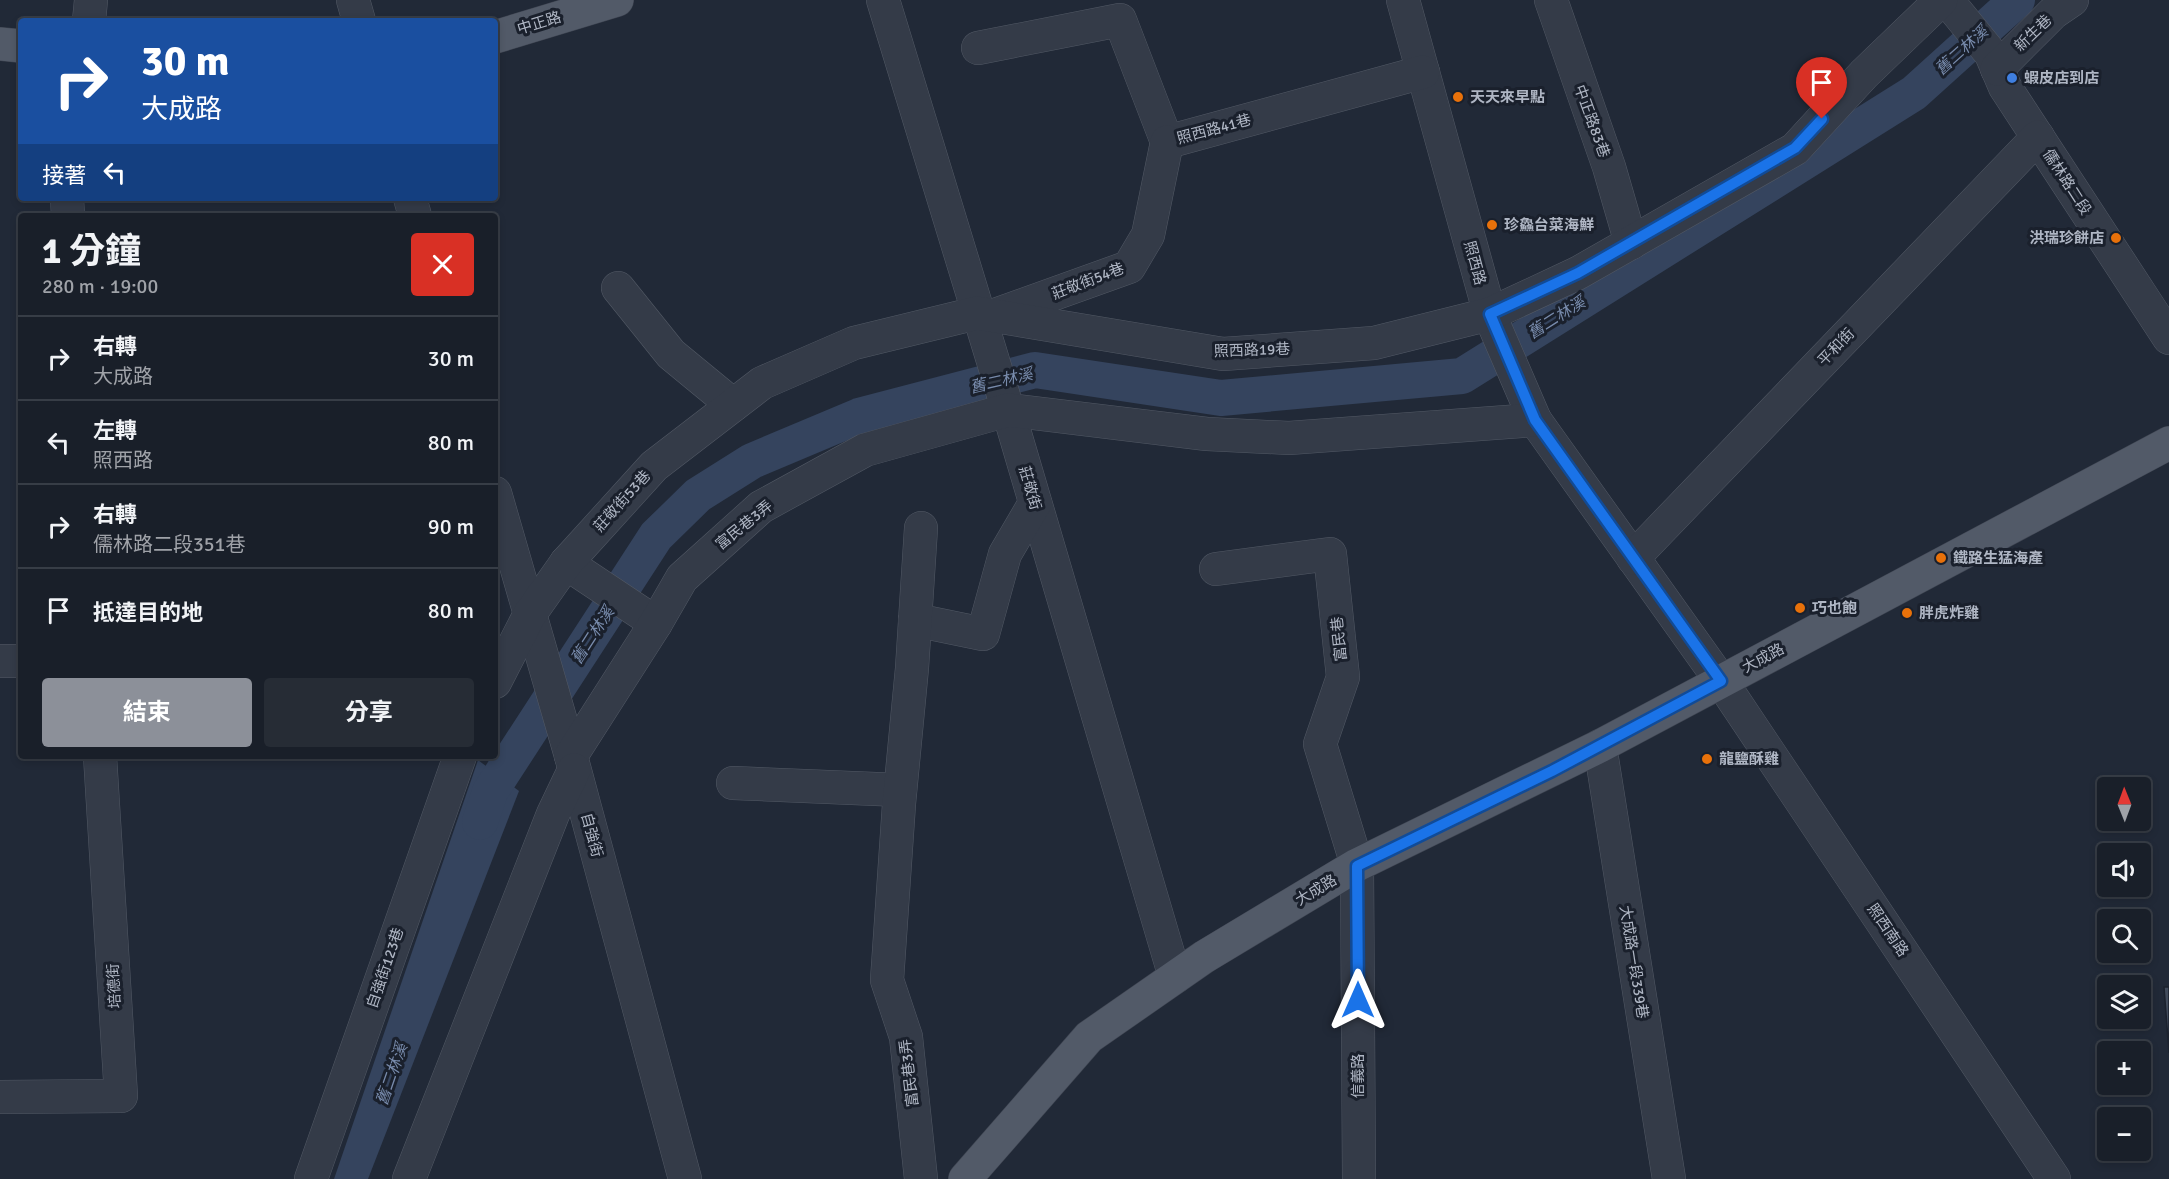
<!DOCTYPE html>
<html lang="zh-TW">
<head>
<meta charset="utf-8">
<style>
	body { margin:0; font-family:Signika,"Noto Sans TC",sans-serif; background:#262c35; color:#f1f3f6; height:100vh; display:flex; flex-direction:column; font-size:22px; white-space:nowrap }
	* { box-sizing:border-box; margin:0 }
	p { font-size:20px; color:#9fa2a8 }
	.icon { flex:none; width:33px; height:33px; fill:none; stroke:currentColor; stroke-width:2; stroke-linecap:round; stroke-linejoin:round }
	.map { position:relative; flex:1; overflow:hidden }
	.details { position:absolute; left:18px; top:213px; width:480px; height:546px; display:flex; flex-direction:column; background:#191f29; border-radius:6px; box-shadow:0 3px 9px #0003,0 0 0 2px #373d46 }
	.details>* { flex:none }
	.hud { position:absolute; left:18px; top:18px; width:480px; height:183px; border-radius:6px; box-shadow:0 3px 9px #0003,0 0 0 2px #373d46; background:#1a4fa0; color:#fff; overflow:hidden }
	.needle { width:39px; rotate:359deg }
	.buttons { position:absolute; left:2097px; top:777px; display:grid; gap:12px }
	.buttons a { display:grid; place-items:center; width:54px; height:54px; border-radius:6px; background:#191f29; box-shadow:0 3px 9px #0003,0 0 0 2px #373d46; font-size:30px }
	.pin { position:absolute; display:grid; place-items:center; width:51px; height:51px; color:#fff; margin:-62px -26px; border-radius:50% 50% 50% 0; rotate:-45deg; box-shadow:0 0 6px #0007 }
	.pin .icon { rotate:45deg }
	.me { position:absolute; width:66px; margin:-33px; rotate:0deg; stroke-linejoin:round; filter:drop-shadow(0 0 4px #0008) }
	.turn { display:flex; align-items:center; gap:21px; height:126px; padding:0 24px; font-size:27px }
	.turn .icon { width:78px; height:78px; stroke-width:2.5 }
	.turn b { display:block; font-size:42px; line-height:51px }
	.then { display:flex; align-items:center; height:57px; padding:0 24px; background:#0003; gap:12px; font-size:22px }
	.round { display:grid; place-items:center; flex:none; width:63px; height:63px; border-radius:6px; background:#262c35 }
	.head { display:flex; align-items:center; justify-content:space-between; height:102px; padding:0 24px }
	h1 { font-size:36px; font-weight:700; line-height:45px }
	.cta { display:flex; gap:12px; margin-top:auto; padding:12px 24px }
	.cta a { flex:1; height:69px; border-radius:6px; background:#8c9099; color:#fff; font-size:24px; font-weight:700; line-height:69px; text-align:center }
	.cta a+a { background:#262c35; color:#f1f3f6 }
	ul { padding:0; list-style:none }
	li { display:flex; align-items:center; gap:18px; height:84px; padding:0 24px; border-top:2px solid #373d46 }
	li div { flex:1 }
	li b { display:block; font-size:22px }
	li em { font-style:normal }
	.map>svg:first-child { display:block }
	.water { fill:#35445e }
	.lines { fill:none; stroke-linecap:round; stroke-linejoin:round }
	.canal { stroke:#35445e; stroke-width:36 }
	.building { fill:#424c5c; stroke:#1c222e; stroke-width:1.5 }
	.minor-casing { stroke:#525965; stroke-width:34 }
	.major-casing { stroke:#3e4451; stroke-width:34 }
	.minor { stroke:#343b48; stroke-width:33 }
	.major { stroke:#525a68; stroke-width:33 }
	.route-casing { stroke:#114b97; stroke-width:15 }
	.route { stroke:#1a73e8; stroke-width:10 }
	.shop-dot { fill:#3f7fe0; stroke:#1a202c; stroke-width:2 }
	.food-dot { fill:#e8710a; stroke:#1a202c; stroke-width:2 }
	.labels { text-anchor:middle; stroke-width:6; stroke-linejoin:round; paint-order:stroke }
	.street-label { font-size:15px; fill:#afb6c4; stroke:#1a202c }
	.poi-label { font-size:15px; font-weight:bold; fill:#afb6c4; stroke:#1a202c; text-anchor:start }
	.water-label { font-size:16px; font-style:italic; fill:#788bac; stroke:#1a202c }
</style>
</head>
<body>
<div class="map">
<svg width="2169" height="1179" viewBox="0 0 2169 1179">
	<rect width="100%" height="100%" fill="#212937"/>
	<polygon class="water" points="478,760 519,791 368,1179 334,1179"/>
	<g class="lines">
		<polyline class="canal" points="480,822 490,792 656,536 698,495 752,461 859,416 1035,370 1221,398 1462,376 1914,93 2017,0"/>
	</g>
	<polygon class="building" points="2164,987 2169,987 2169,1053"/>
	<g class="lines">
		<g class="minor-casing">
			<g id="minor">
				<polyline points="353,0 359,21"/>
				<polyline points="883,0 1008,410 1175,977"/>
				<polyline points="1403,0 1491,318 1535,420 1721,681 2054,1179"/>
				<polyline points="1551,0 1609,167 1631,243"/>
				<polyline points="1947,0 1991,54 2005,87 2169,338"/>
				<polyline points="89,21 91,0"/>
				<polyline points="978,48 1120,20 1167,142 1423,72"/>
				<polyline points="1997,69 2053,13 2072,0"/>
				<polyline points="67,198 68,216"/>
				<polyline points="410,198 415,216"/>
				<polyline points="618,288 671,354 733,405"/>
				<polyline points="995,315 1129,267 1148,235 1167,142"/>
				<polyline points="495,493 571,756 685,1179"/>
				<polyline points="1633,558 2038,137"/>
				<polyline points="566,563 656,623"/>
				<polyline points="1216,569 1330,554 1343,677 1320,744 1357,865 1359,1179"/>
				<polyline points="915,620 983,634 1005,554 1035,503"/>
				<polyline points="0,661 21,661"/>
				<polyline points="495,682 530,614 566,563 654,466 762,383 854,343 977,313 1223,354 1374,343 1490,314 1578,273 1795,149 1864,74 1941,0"/>
				<polyline points="1600,746 1669,1179"/>
				<polyline points="571,756 656,623 682,578 761,507 865,450 1008,410 1207,434 1289,438 1535,420"/>
				<polyline points="733,783 900,790"/>
				<polyline points="0,1097 121,1096 100,756"/>
				<polyline points="311,1179 460,756"/>
				<polyline points="409,1179 553,814 574,770"/>
				<polyline points="921,1179 906,1037 887,980 899,804 912,668 921,528"/>
			</g>
		</g>
		<g class="major-casing">
			<g id="major">
				<polyline points="495,37 617,0"/>
				<polyline points="0,44 21,46"/>
				<polyline points="965,1179 1089,1037 1204,957 1357,865 1600,746 2169,443"/>
			</g>
		</g>
		<use href="#minor" class="minor"/>
		<use href="#major" class="major"/>
	</g>
	<g class="lines">
		<g class="route-casing">
			<polyline id="route" points="1358,1000 1357,866 1552,771 1721,681 1535,420 1490,314 1578,273 1795,148 1822,119"/>
		</g>
		<use href="#route" class="route"/>
	</g>
	<circle class="shop-dot" cx="2012" cy="78" r="6"/>
	<g class="food-dot">
		<circle cx="1458" cy="97" r="6"/>
		<circle cx="1492" cy="225" r="6"/>
		<circle cx="2116" cy="238" r="6"/>
		<circle cx="1941" cy="558" r="6"/>
		<circle cx="1800" cy="608" r="6"/>
		<circle cx="1907" cy="613" r="6"/>
		<circle cx="1707" cy="759" r="6"/>
	</g>
	<g class="labels">
		<g class="street-label">
			<text transform="translate(539 23) rotate(-17)" y="5">中正路</text>
			<text transform="translate(2033 33) rotate(-44)" y="5">新生巷</text>
			<text transform="translate(1592 121) rotate(70)" y="5">中正路83巷</text>
			<text transform="translate(1214 129) rotate(-15)" y="5">照西路41巷</text>
			<text transform="translate(2067 182) rotate(57)" y="5">儒林路二段</text>
			<text transform="translate(1475 263) rotate(75)" y="5">照西路</text>
			<text transform="translate(1088 281) rotate(-21)" y="5">莊敬街54巷</text>
			<text transform="translate(1836 347) rotate(-46)" y="5">平和街</text>
			<text transform="translate(1252 350) rotate(-2)" y="5">照西路19巷</text>
			<text transform="translate(1030 488) rotate(74)" y="5">莊敬街</text>
			<text transform="translate(622 501) rotate(-48)" y="5">莊敬街53巷</text>
			<text transform="translate(744 525) rotate(-39)" y="5">富民巷3弄</text>
			<text transform="translate(1339 639) rotate(-96)" y="5">富民巷</text>
			<text transform="translate(1763 658) rotate(-28)" y="5">大成路</text>
			<text transform="translate(592 835) rotate(75)" y="5">自強街</text>
			<text transform="translate(1316 890) rotate(-31)" y="5">大成路</text>
			<text transform="translate(1888 930) rotate(56)" y="5">照西南路</text>
			<text transform="translate(1634 962) rotate(81)" y="5">大成路一段339巷</text>
			<text transform="translate(385 968) rotate(-71)" y="5">自強街123巷</text>
			<text transform="translate(114 986) rotate(-93)" y="5">培德街</text>
			<text transform="translate(909 1073) rotate(-97)" y="5">富民巷3弄</text>
			<text transform="translate(1358 1076) rotate(-90)" y="5">信義路</text>
		</g>
		<g class="poi-label">
			<text x="2024" y="83">蝦皮店到店</text>
			<text x="1470" y="102">天天來早點</text>
			<text x="1504" y="230">珍鱻台菜海鮮</text>
			<text x="2104" y="243" text-anchor="end">洪瑞珍餅店</text>
			<text x="1953" y="563">鐵路生猛海產</text>
			<text x="1812" y="613">巧也飽</text>
			<text x="1919" y="618">胖虎炸雞</text>
			<text x="1719" y="764">龍鹽酥雞</text>
		</g>
		<g class="water-label">
			<text transform="translate(1961 50) rotate(-42)" y="6">舊二林溪</text>
			<text transform="translate(1556 317) rotate(-32)" y="6">舊二林溪</text>
			<text transform="translate(1001 380) rotate(-13)" y="6">舊二林溪</text>
			<text transform="translate(592 635) rotate(-57)" y="6">舊二林溪</text>
			<text transform="translate(391 1074) rotate(-71)" y="6">舊二林溪</text>
		</g>
	</g>
</svg>
<div class="buttons">
<a><svg class="needle" viewBox="-14 -14 28 28"><path d="M0-13l5 13h-10z" fill="#e53935"/><path d="M0 13l5-13h-10z" fill="#9fa2a8"/></svg></a>
<a><svg class="icon" aria-label="sound" viewBox="0 0 24 24"><path d="M4 9h4l5-4v14l-5-4H4zM17 9q2 3 0 6"/></svg></a>
<a><svg class="icon" aria-label="search" viewBox="0 0 24 24"><circle cx="10" cy="10" r="6"/><path d="M15 15l6 6"/></svg></a>
<a><svg class="icon" aria-label="layers" viewBox="0 0 24 24"><path d="M12 4l9 5-9 5-9-5zM3 14l9 5 9-5"/></svg></a>
<a>+</a>
<a>−</a>
</div>
<div class="pin" style="left:1822px;top:119px;background:#d93025"><svg class="icon" aria-label="arrive" viewBox="0 0 24 24"><path d="M6 21V4h12l-3 4 3 4H6"/></svg></div>
<svg class="me" style="left:1358px;top:1000px" viewBox="-20 -20 40 40"><path d="M0-17L14 15 0 8-14 15z" fill="#1a73e8" stroke="#fff" stroke-width="4"/></svg>
<div class="hud">
<div class="turn"><svg class="icon" aria-label="right" viewBox="0 0 24 24"><path d="M7 20v-9h11M14 6l5 5-5 5"/></svg><div><b>30 m</b>大成路</div></div>
<div class="then">接著<svg class="icon" aria-label="left" viewBox="0 0 24 24"><path d="M17 20v-9H6M10 6l-5 5 5 5"/></svg></div>
</div>
<section class="details">
<div class="head"><div><h1>1 分鐘</h1><p>280 m · 19:00</p></div><a class="round" style="background:#d93025;color:#fff"><svg class="icon" aria-label="close" viewBox="0 0 24 24"><path d="M6 6l12 12M18 6L6 18"/></svg></a></div>
<ul>
<li><svg class="icon" aria-label="right" viewBox="0 0 24 24"><path d="M7 20v-9h11M14 6l5 5-5 5"/></svg><div><b>右轉</b><p>大成路</p></div><em>30 m</em></li>
<li><svg class="icon" aria-label="left" viewBox="0 0 24 24"><path d="M17 20v-9H6M10 6l-5 5 5 5"/></svg><div><b>左轉</b><p>照西路</p></div><em>80 m</em></li>
<li><svg class="icon" aria-label="right" viewBox="0 0 24 24"><path d="M7 20v-9h11M14 6l5 5-5 5"/></svg><div><b>右轉</b><p>儒林路二段351巷</p></div><em>90 m</em></li>
<li><svg class="icon" aria-label="arrive" viewBox="0 0 24 24"><path d="M6 21V4h12l-3 4 3 4H6"/></svg><div><b>抵達目的地</b></div><em>80 m</em></li>
</ul>
<div class="cta"><a>結束</a><a>分享</a></div>
</section>
</div>
</body>
</html>
